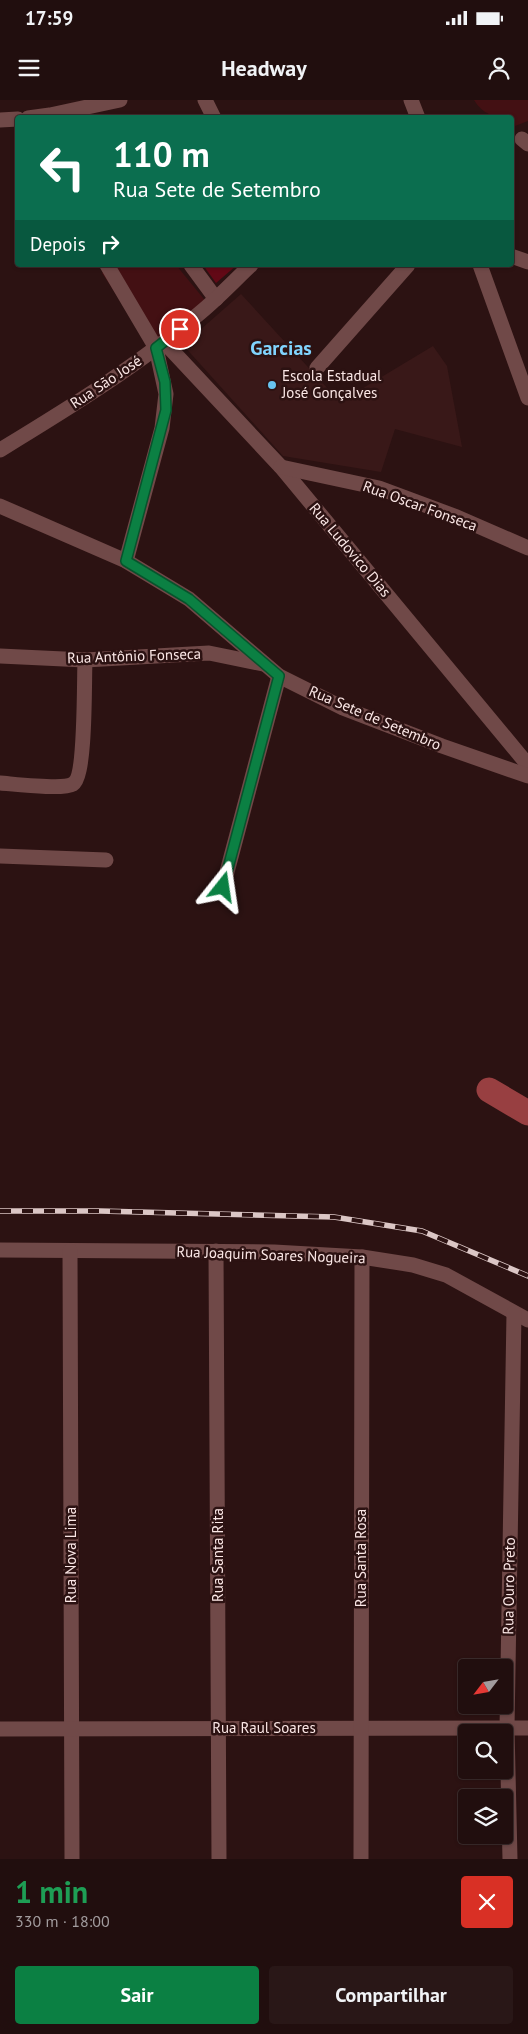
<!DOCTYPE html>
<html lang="pt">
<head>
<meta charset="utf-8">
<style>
	body { margin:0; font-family:"PT Sans",sans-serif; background:#291717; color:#f1f3f6; height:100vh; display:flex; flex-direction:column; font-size:19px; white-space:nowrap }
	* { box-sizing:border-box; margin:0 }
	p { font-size:16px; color:#a29c9e }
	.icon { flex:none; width:28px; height:28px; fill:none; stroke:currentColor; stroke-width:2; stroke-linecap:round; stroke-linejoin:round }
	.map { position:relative; height:1759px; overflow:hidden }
	.sheet { display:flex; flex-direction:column; background:#210e0e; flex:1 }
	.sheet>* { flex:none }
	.top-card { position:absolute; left:15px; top:15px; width:499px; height:152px; border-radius:5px; box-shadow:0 1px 4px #0004,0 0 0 1px #3e2e2e; background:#0b6e4f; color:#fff; overflow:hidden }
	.needle { width:32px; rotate:239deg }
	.fabs { position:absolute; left:458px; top:1559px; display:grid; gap:10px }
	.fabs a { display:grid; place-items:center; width:55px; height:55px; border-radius:5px; background:#210e0e; box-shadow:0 1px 4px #0004,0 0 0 1px #3e2e2e; font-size:25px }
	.pin { position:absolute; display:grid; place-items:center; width:42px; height:42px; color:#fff; margin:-21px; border:2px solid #fff; border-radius:50%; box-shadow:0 1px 5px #0007 }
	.me { position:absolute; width:55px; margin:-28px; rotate:15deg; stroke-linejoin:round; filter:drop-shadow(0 0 4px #0008) }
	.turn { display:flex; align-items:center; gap:18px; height:105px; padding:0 15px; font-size:22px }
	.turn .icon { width:65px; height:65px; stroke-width:2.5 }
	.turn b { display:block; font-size:35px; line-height:42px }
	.then { display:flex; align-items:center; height:48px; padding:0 15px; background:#0003; gap:10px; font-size:19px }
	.round { display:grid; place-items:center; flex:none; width:52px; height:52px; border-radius:5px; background:#291717 }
	.headline { display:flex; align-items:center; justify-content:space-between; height:85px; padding:0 15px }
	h1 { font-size:30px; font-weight:800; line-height:38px; color:#1e9e55 }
	.cta { display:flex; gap:10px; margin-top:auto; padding:10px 15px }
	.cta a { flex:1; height:58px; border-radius:5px; background:#0b8043; color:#fff; font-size:20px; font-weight:800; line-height:58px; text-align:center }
	.cta a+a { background:#291717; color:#f1f3f6 }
	.status { display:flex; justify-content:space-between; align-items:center; height:35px; padding:0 25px; background:#210e0e; direction:ltr }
	.status svg { height:14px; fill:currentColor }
	header { display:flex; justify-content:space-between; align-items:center; height:65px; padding:0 15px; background:#210e0e; font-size:22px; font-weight:800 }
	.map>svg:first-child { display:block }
	.built { fill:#391818 }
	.green { fill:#431013 }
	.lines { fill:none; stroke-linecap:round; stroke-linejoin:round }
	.river { stroke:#983f41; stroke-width:25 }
	.building { fill:#620916 }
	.minor { stroke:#704948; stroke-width:15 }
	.rail-casing { stroke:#dbc6c5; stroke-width:5.5 }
	.rail { stroke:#2c1212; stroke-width:4; stroke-dasharray:11; stroke-linecap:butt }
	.route-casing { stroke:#07532c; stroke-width:12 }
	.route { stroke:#0b8043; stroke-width:9 }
	.poi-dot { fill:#68c4f0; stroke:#2c1212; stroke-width:2 }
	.labels { text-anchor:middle; stroke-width:5; stroke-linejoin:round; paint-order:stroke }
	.poi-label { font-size:15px; fill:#fbe7e6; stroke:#2c1212; text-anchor:start }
	.street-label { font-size:15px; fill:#fbe7e6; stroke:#2c1212 }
	.district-label { font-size:20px; font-weight:bold; fill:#81d4fe; stroke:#2c1212 }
</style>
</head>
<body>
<div class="status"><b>17:59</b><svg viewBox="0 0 49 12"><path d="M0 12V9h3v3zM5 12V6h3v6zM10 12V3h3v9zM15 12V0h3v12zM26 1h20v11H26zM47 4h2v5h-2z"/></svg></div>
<header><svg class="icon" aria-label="menu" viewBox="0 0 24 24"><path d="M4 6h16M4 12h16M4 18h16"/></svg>Headway<svg class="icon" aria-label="person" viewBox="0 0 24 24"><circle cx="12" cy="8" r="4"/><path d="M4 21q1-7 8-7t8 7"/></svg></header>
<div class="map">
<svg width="528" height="1759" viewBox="0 0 528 1759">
	<rect width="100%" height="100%" fill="#2c1212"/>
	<polygon class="built" points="241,194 340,302 433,246 447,266 462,347 395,329 381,372 283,356 183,245"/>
	<g class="green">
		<path d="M474,0H528V21L515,26L511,24V18C495,18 482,14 474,0Z"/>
		<polygon points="114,165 176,165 208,204 153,250 102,173"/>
	</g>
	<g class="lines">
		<polyline class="river" points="489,990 528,1013"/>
	</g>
	<polygon class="building" points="203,165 237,165 216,183"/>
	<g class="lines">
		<g class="minor">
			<polyline points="205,0 214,18"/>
			<polyline points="411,0 418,18"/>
			<polyline points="28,18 50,15 120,0"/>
			<polyline points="0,20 18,19"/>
			<polyline points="522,39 528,44"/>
			<polyline points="511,156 528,162"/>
			<polyline points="107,165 156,248 166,294 162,328 126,461"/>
			<polyline points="191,165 216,199"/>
			<polyline points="480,165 528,298"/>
			<polyline points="164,242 281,367 528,665"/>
			<polyline points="317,268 408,165"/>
			<path d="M0,350C69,308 139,265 201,212C218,198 234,181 251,165"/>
			<polyline points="281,367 379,388 457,417 528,448"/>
			<polyline points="0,406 126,461 189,499 279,576 343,608 442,646 528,676"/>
			<polyline points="0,556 85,560 209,553 263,564"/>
			<path d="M0,683C14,684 63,690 73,684C86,676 84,580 85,560"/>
			<polyline points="0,756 106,760"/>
			<polyline points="223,787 279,576"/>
			<polyline points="0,1150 274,1152 362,1157 413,1165 446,1175 528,1220"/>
			<polyline points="70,1151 72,1759"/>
			<polyline points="216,1151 219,1759"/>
			<polyline points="0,1629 528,1628"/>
			<polyline points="361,1759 362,1157"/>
			<polyline points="510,1759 507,1628 514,1213"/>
		</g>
		<g class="rail-casing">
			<polyline id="rail" points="0,1111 100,1111 334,1117 422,1131 528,1176"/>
		</g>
		<use href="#rail" class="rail"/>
	</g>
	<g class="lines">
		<g class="route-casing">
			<polyline id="route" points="180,229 156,248 165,282 166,310 126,461 189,499 279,576 223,787"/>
		</g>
		<use href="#route" class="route"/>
	</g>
	<circle class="poi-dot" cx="272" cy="285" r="5"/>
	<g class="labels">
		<g class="poi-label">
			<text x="282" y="281">Escola Estadual<tspan x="282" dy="17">José Gonçalves</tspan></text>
		</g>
		<g class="street-label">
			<text transform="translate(106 282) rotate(-34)" y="5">Rua São José</text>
			<text transform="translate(420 406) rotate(20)" y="5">Rua Oscar Fonseca</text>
			<text transform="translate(350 450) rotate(50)" y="5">Rua Ludovico Dias</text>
			<text transform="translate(134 556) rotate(-2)" y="5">Rua Antônio Fonseca</text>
			<text transform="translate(375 618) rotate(23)" y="5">Rua Sete de Setembro</text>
			<text transform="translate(271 1155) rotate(2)" y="5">Rua Joaquim Soares Nogueira</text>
			<text transform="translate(71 1455) rotate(-90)" y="5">Rua Nova Lima</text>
			<text transform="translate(218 1455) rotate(-90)" y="5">Rua Santa Rita</text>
			<text transform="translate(361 1458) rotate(-90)" y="5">Rua Santa Rosa</text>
			<text transform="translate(509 1486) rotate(-89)" y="5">Rua Ouro Preto</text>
			<text x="264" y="1633">Rua Raul Soares</text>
		</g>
		<g class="district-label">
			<text x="281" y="255">Garcias</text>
		</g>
	</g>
</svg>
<div class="fabs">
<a><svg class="needle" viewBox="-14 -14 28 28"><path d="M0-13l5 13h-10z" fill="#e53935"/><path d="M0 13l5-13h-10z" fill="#a29c9e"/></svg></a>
<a><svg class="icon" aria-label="search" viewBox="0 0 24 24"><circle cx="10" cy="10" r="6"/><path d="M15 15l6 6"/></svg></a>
<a><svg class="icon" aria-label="layers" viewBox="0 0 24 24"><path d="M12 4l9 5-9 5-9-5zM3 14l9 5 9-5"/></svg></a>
</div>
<div class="pin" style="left:180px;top:229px;background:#d93025"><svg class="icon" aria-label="arrive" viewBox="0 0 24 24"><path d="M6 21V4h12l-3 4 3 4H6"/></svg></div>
<svg class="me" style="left:223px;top:787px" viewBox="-20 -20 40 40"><path d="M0-17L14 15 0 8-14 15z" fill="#0b8043" stroke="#fff" stroke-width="4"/></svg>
<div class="top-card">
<div class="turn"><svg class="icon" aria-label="left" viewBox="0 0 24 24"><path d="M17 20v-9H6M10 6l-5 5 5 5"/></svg><div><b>110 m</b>Rua Sete de Setembro</div></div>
<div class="then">Depois<svg class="icon" aria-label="right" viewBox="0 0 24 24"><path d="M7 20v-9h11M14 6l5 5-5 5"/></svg></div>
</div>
</div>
<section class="sheet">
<div class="headline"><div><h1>1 min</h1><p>330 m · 18:00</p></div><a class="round" style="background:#d93025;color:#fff"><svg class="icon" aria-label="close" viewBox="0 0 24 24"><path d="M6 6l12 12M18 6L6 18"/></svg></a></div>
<div class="cta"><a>Sair</a><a>Compartilhar</a></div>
</section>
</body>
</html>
